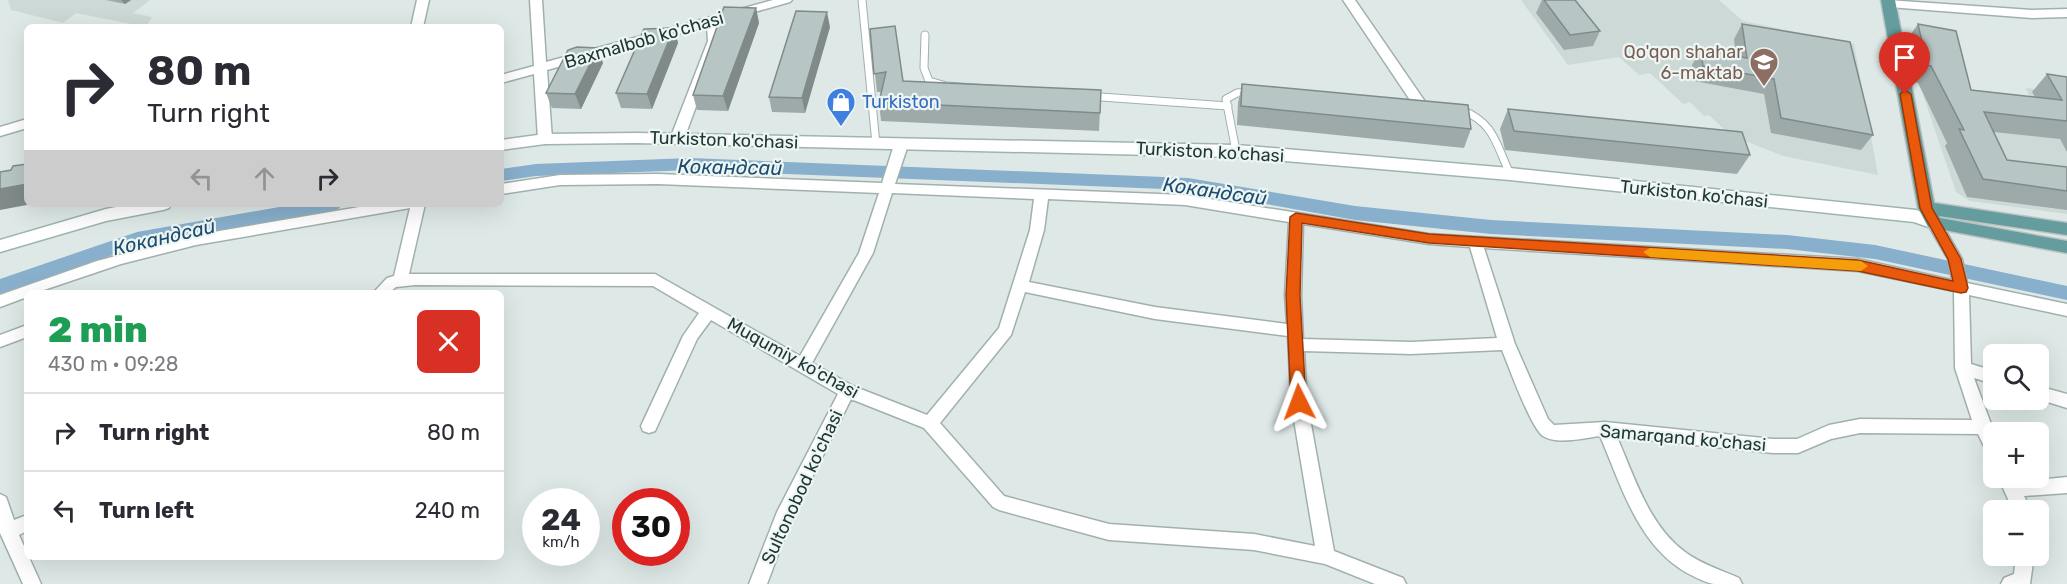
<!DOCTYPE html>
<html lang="en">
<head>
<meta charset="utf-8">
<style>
	body { margin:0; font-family:Rubik,sans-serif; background:#f2f2f3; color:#2b2b33; height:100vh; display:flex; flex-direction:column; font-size:22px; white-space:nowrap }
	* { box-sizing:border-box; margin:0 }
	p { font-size:20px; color:#7c7c81 }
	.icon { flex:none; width:33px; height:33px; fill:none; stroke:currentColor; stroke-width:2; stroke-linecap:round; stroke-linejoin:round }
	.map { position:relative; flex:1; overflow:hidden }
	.sheet { position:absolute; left:24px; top:290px; width:480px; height:270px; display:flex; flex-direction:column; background:#fff; border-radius:9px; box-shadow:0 6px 24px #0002 }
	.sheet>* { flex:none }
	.top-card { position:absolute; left:24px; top:24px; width:480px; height:183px; border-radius:9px; box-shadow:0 6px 24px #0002; background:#fff; color:#2b2b33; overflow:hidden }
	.buttons { position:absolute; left:1983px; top:344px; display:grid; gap:12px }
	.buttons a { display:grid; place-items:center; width:66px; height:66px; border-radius:9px; background:#fff; box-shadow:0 6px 24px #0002; font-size:30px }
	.speed { position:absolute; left:522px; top:488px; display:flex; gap:12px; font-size:30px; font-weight:700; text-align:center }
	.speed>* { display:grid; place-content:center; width:78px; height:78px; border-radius:50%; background:#fff; box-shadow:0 6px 24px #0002; line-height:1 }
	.speed small { font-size:15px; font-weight:400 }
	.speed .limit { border:9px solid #d22; background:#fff; color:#111 }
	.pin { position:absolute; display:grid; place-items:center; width:51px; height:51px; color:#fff; margin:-62px -26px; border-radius:50% 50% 50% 0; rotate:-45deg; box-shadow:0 0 6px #0007 }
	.pin .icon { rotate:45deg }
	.me { position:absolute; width:66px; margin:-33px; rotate:357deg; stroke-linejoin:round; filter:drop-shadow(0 0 4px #0008) }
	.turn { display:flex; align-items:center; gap:21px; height:126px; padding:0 24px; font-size:27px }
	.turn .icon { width:78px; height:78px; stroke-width:2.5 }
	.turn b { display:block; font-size:42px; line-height:51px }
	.lanes { display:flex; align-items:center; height:57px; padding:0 24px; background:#0003; justify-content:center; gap:30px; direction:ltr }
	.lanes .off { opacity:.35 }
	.round { display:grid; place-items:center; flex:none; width:63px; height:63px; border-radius:9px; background:#f2f2f3 }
	.head { display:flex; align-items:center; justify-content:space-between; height:102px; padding:0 24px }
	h1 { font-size:36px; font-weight:800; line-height:45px; color:#1e9e55 }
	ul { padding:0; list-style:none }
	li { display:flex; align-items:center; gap:18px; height:78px; padding:0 24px; border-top:2px solid #e1e1e2 }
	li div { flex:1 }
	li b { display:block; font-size:22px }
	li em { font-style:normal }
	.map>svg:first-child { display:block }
	.built { fill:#cdd9d6 }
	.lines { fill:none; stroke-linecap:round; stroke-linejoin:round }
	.canal { fill:#88afcc; fill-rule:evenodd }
	.lane-casing { stroke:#a1b0af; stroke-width:9 }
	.street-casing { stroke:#a1b0af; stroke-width:3 }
	.secondary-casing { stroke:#9eb4b2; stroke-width:3 }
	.primary-casing { stroke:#bcc3c3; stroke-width:3 }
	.lane { stroke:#fff; stroke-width:7 }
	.street { fill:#fff; fill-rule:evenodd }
	.secondary { fill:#fff; fill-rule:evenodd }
	.primary { fill:#659c9d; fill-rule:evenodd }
	.wall { fill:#9daaa9 }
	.shaded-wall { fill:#808b89 }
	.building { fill:#b7c6c4; stroke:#808b89; stroke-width:1.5 }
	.route { fill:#ea580c; stroke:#983908; stroke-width:1.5 }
	.slow { fill:#f59e0b }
	.labels { text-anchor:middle; stroke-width:4.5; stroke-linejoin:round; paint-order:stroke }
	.street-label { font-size:18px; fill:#203838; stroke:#eef6f4 }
	.education-label { font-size:18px; fill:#785e54; stroke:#eef6f4; text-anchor:end }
	.shop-label { font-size:18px; fill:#366cbe; stroke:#eef6f4; text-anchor:start }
	.water-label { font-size:20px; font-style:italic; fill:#1e4c70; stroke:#eef6f4 }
</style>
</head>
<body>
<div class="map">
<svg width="2067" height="584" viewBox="0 0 2067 584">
	<rect width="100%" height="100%" fill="#dee9e7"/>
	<g class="built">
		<polygon points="8,0 150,0 133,13 152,17 146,27 76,13 63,23 11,10"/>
		<polygon points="1521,0 1719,0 1743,21 1854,44 1878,175 1783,156 1730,135 1709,115 1704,116 1690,102 1683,104 1650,73 1639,75 1619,57 1568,65"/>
		<polygon points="2026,88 2067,93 2067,214 1970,201 1956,192 1923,95 2035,109"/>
	</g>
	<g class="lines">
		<g class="canal">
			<polygon points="690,158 1188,178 1355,206 1491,220 1787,235 1875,245 2067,286 2067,300 1875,259 1787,249 1491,234 1355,220 1188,190 690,170 536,176 501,181 501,169 536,164"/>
			<polygon points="296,204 342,204 339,209 333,211 139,246 0,294 0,279 137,232"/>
		</g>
		<g class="lane-casing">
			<g id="lane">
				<polyline points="862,0 876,144"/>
				<polyline points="925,35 924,68 929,81 946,86 1228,106"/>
				<path d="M1461,110C1494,122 1496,144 1510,174"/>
				<polyline points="1236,151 1226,99 1237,93 1249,92"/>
			</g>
		</g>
		<g class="street-casing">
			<g id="street">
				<polygon points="417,0 429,0 423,27 411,27"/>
				<polygon points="530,0 542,0 546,62 773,0 792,0 790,2 719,22 720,41 684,139 677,144 670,139 708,41 707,26 547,70 552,139 545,144 538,139 534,74 501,83 501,75 534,66"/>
				<polygon points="1343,0 1355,0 1426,103 1427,106 1426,109 1416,109"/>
				<polygon points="1887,0 2032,10 2067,9 2067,17 2032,18 1889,7 1883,3"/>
				<polygon points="27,119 27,128 0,136 0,127"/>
				<path d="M901,140L908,145L895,184L1185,195L1429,234L1858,259L1952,280L1948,259L1927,223L1934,218L1939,219L1962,259L1967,283L2067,304V316L1969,295L1971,364L1994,371V384L1974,378L1994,432V456L1988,454L1978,434L1860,433L1831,439L1798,453H1773L1617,437C1634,476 1649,526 1685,552C1701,564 1721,570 1739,578L1742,584C1733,584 1723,584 1714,584C1707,583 1699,579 1693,576C1639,550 1622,487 1600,436C1584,438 1557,445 1543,436C1531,428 1509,367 1502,350L1411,354L1304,351L1307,402L1334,551L1403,578L1406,584H1375L1325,564L1254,550L1109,540L999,510L993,507L924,428L851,399L791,520L767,584H749L777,512L838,394L711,320L697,339L655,431L649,433L643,431L641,426L683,336L699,313L653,286L415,285L396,287L390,292H374L387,278L394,276L410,208L196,245L121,264L38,292H27V297L0,307V295L97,261L196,235L377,204H425L409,274H655L800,356L859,253L879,193L658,184L560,185L501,194V184L560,175L658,174L882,183L894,145ZM892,193L1034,199L1030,230L999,328L927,415L853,386L812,363L873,253ZM1048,199L1185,205L1289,222L1285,295L1287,324L1155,307L1029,282L1044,230ZM1303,224L1429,244L1470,247L1497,338L1411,342L1303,339L1301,295ZM1484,248L1858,271L1954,291L1955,368L1972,420L1860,419L1829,425L1797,439H1773L1605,422L1554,425L1548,419L1515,344ZM1025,292L1155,319L1288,336L1291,402L1315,546L1254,534L1109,524L1004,496L940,423L1011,335Z"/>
				<polygon points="27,325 27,337 0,347 0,335"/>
				<polygon points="2038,386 2067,394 2067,408 2038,399"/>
				<polygon points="1998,477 2016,477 2018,482 2067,477 2067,493 2024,496 2031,510 2013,510"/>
				<polygon points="0,494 6,497 14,520 27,515 27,531 19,535 41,584 23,584 0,533"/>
				<polygon points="2016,555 2034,555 2030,584 2001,584 2004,578 2014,574"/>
			</g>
		</g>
		<g class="secondary-casing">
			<g id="secondary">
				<polygon points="636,133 1236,145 1510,168 1916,210 1940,219 1943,223 1940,227 1934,229 1914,222 1510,180 1236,157 636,143 545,144 501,150 501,140 545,134"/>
				<polygon points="131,204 171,204 169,208 163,210 106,221 0,252 0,240 106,209"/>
			</g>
		</g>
		<g class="primary-casing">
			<polygon id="primary" points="1881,0 1895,0 1934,203 2067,223 2067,235 1939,216 1940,218 2067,241 2067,253 1928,227 1918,208"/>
		</g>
		<use href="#lane" class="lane"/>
		<use href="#street" class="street"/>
		<use href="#secondary" class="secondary"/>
		<use href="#primary" class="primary"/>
	</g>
	<g class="wall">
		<polygon points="106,0 131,0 125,4"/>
		<polygon points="1542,0 1575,0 1600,31 1593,46 1564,50 1536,13"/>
		<polygon points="756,8 759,23 728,111 697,110 693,95"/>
		<polygon points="1742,24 1873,135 1861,150 1771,133 1764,94 1694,81 1692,65 1701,50 1736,56 1734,39"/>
		<polygon points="1918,24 1971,90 2035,97 2032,92 2047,74 2067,77 2067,152 2060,139 1994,132 2007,160 2067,167 2067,210 1967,197 1945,146 1947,143 1918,83 1914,82 1906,41"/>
		<polygon points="830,27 805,113 772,112 769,97"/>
		<polygon points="674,28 678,43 652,109 621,108 616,93"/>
		<polygon points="870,29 903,81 1101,90 1099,131 881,121 879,102 881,92 877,92"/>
		<polygon points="603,63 581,109 552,108 546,93"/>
		<polygon points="1242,84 1471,129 1464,148 1237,125 1238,103"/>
		<polygon points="1508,109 1750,155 1737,174 1505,150 1500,129"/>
	</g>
	<g class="shaded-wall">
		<polygon points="121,0 131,0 125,4"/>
		<polygon points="756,8 759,23 728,111 723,96"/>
		<polygon points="827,12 830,27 805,113 802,98"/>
		<polygon points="674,28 678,43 652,109 647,94"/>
		<polygon points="598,48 603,63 581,109 575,94"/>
		<polygon points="501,90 504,95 504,117 501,117"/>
		<polygon points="27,184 27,204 32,204 0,210 0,189"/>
	</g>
	<g class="building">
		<polygon points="1544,0 1575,0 1600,31 1570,35"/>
		<polygon points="724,7 756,8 723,96 693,95"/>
		<polygon points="796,11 827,12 802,98 769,97"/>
		<polygon points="1742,24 1850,42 1873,135 1781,118 1774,79 1703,66 1701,50 1747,58"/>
		<polygon points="1918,24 1956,31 1971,90 2062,100 2047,74 2067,77 2067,121 1984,112 2007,160 2067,167 2067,191 1983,179 1959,129 1964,130 1931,66 1927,65"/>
		<polygon points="895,26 903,81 1101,90 1100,113 879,102 886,72 874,74 870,29"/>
		<polygon points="674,28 647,94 616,93 644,29"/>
		<polygon points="577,47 598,48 575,94 546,93 568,50"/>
		<polygon points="1242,84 1468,105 1471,129 1241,106"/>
		<polygon points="1508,109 1742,132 1750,155 1514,131"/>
		<polygon points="27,164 27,184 0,189 0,172 11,170 13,166"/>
	</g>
	<polygon class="route" points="1905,90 1911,94 1932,208 1961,259 1968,288 1966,292 1961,293 1858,271 1429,243 1302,223 1300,295 1306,402 1304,406 1293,406 1291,402 1286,295 1290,217 1296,213 1429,234 1858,260 1953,281 1948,259 1920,208 1900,94"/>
	<polygon class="slow" points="1650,248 1861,261 1868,266 1861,271 1650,257 1643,252"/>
	<defs>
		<g id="school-pin" transform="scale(1.5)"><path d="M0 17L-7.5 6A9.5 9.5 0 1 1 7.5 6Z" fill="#8d6e63" stroke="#eef6f4"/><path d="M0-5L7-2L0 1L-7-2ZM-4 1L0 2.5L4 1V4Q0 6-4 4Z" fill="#fff"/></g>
		<g id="shop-pin" transform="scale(1.5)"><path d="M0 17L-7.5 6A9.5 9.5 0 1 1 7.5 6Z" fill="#3f7fe0" stroke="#eef6f4"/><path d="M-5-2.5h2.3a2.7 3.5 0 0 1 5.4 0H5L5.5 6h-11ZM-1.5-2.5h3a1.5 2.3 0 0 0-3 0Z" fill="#fff"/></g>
	</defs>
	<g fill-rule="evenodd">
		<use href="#school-pin" x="1764" y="62"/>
		<use href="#shop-pin" x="841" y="102"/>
	</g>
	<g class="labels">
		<g class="street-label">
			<text transform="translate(644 40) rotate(-16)" y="6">Baxmalbob ko'chasi</text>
			<text transform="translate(724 140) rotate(2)" y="6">Turkiston ko'chasi</text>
			<text transform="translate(1210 152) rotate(3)" y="6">Turkiston ko'chasi</text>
			<text transform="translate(1694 194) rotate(6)" y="6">Turkiston ko'chasi</text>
			<text transform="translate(793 358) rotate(29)" y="6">Muqumiy ko'chasi</text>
			<text transform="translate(1683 438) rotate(5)" y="6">Samarqand ko'chasi</text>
			<text transform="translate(802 487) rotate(-65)" y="6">Sultonobod ko'chasi</text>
		</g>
		<g class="education-label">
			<text x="1743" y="58">Qo'qon shahar<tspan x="1743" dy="21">6-maktab</tspan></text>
		</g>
		<g class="shop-label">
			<text x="862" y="108">Turkiston</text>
		</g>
		<g class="water-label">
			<text transform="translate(730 167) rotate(1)" y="7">Кокандсай</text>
			<text transform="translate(1215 191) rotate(8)" y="7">Кокандсай</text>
			<text transform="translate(164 237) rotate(-13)" y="7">Кокандсай</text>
		</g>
	</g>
</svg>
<div class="buttons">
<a><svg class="icon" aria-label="search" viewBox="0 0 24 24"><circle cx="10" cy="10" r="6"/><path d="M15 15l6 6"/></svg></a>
<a>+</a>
<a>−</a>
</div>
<div class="speed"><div>24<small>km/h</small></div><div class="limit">30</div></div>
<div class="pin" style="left:1905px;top:94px;background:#d93025"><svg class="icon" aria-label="arrive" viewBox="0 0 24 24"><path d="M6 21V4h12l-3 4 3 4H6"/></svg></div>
<svg class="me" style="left:1299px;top:402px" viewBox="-20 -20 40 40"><path d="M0-17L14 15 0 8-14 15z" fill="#ea580c" stroke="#fff" stroke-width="4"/></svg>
<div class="top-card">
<div class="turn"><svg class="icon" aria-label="right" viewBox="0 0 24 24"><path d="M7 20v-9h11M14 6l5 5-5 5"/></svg><div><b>80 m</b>Turn right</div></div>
<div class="lanes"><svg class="icon off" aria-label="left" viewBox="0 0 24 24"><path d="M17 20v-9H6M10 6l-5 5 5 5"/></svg><svg class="icon off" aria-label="ahead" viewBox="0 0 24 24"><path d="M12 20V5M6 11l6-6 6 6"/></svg><svg class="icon" aria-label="right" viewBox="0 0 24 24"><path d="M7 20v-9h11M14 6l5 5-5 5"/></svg></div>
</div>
<section class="sheet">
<div class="head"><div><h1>2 min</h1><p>430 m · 09:28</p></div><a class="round" style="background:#d93025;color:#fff"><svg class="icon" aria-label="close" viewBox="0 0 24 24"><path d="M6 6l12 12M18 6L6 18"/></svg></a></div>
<ul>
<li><svg class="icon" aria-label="right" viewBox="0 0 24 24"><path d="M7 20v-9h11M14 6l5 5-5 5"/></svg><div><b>Turn right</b></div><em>80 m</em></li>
<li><svg class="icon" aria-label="left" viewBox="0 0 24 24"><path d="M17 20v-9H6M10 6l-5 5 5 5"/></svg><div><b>Turn left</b></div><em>240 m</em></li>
</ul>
</section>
</div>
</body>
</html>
